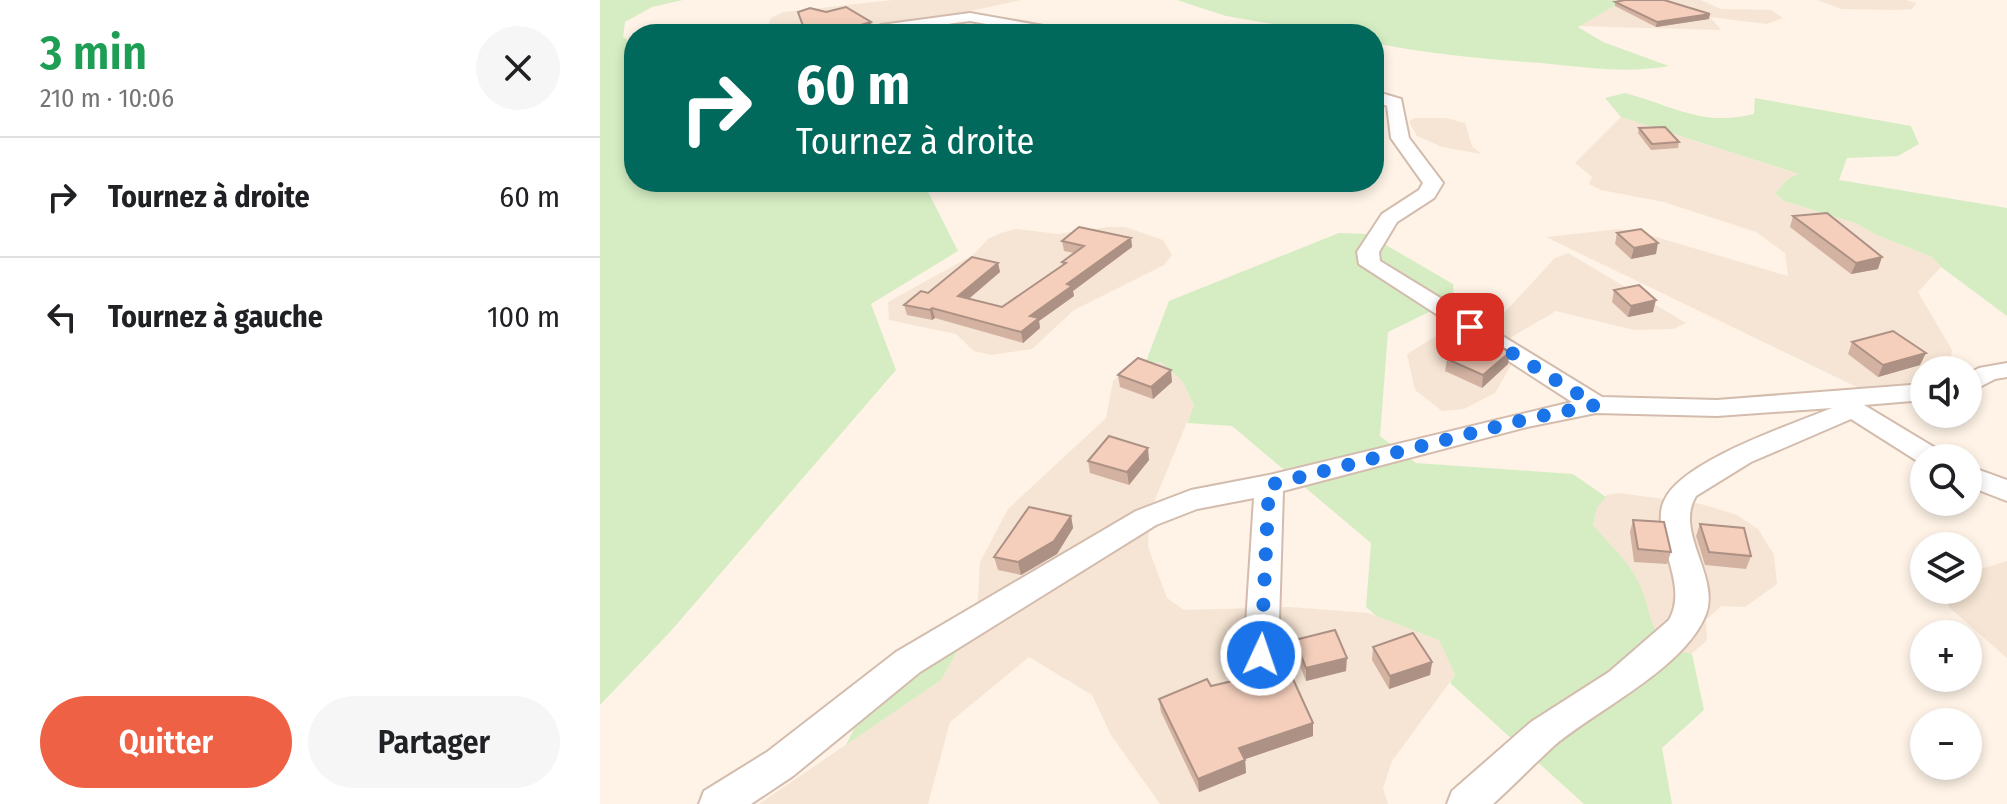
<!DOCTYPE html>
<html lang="fr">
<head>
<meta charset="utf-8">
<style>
	body { margin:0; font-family:"Fira Sans Condensed",sans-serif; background:#f6f6f6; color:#202124; height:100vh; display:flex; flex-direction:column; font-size:30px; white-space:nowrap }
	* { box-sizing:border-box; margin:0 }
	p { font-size:26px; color:#757577 }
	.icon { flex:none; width:44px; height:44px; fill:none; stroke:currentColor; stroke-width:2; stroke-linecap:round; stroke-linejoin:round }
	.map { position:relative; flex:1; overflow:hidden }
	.sheet { display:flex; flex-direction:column; background:#fff; width:600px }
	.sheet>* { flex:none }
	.top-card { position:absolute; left:24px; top:24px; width:760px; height:168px; border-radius:32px; box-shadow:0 4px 12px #0003; background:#00695c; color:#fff; overflow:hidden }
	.tools { position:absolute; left:1310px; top:356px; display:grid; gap:16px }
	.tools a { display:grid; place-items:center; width:72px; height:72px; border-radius:50%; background:#fff; box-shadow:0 4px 12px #0003; font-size:40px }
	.pin { position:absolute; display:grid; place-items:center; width:68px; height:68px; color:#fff; margin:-34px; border-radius:16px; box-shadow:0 4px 12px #0006 }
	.me { position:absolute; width:88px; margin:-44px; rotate:3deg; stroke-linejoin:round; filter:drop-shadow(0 0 6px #0008) }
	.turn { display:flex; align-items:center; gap:28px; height:168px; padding:0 40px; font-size:36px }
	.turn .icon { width:104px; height:104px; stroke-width:2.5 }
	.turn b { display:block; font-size:56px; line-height:68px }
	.round { display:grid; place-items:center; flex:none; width:84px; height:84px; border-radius:42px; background:#f6f6f6 }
	.head { display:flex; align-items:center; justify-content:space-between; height:136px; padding:0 40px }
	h1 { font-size:48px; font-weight:600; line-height:60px; color:#1e9e55 }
	.primary-button { display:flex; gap:16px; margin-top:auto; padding:16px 40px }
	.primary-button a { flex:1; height:92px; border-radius:48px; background:#ef6144; color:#fff; font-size:32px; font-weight:600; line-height:92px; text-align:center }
	.primary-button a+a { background:#f6f6f6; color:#202124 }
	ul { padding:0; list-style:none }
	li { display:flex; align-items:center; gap:24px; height:120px; padding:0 40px; border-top:2px solid #e0e0e0 }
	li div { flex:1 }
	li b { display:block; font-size:30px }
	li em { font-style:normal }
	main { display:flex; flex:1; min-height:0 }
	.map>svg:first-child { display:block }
	.residential { fill:#f6e5d4 }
	.green { fill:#d6edc3 }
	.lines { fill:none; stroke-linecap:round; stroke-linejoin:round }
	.street-casing { stroke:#d3bcad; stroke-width:4 }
	.street { fill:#fff; fill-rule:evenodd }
	.wall { fill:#d3b2a2 }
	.shaded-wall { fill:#ac9184 }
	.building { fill:#f5cfbc; stroke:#ac9184; stroke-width:2 }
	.route { stroke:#1a73e8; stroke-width:14; stroke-dasharray:0 25.2 }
</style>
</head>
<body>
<main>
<section class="sheet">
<div class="head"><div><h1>3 min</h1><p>210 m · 10:06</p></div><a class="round"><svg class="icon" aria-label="close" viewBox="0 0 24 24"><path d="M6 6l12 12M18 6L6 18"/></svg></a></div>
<ul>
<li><svg class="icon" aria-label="right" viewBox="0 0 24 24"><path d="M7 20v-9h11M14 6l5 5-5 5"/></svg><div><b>Tournez à droite</b></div><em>60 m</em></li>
<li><svg class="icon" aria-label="left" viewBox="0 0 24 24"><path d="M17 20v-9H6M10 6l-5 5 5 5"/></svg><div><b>Tournez à gauche</b></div><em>100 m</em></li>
</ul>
<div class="primary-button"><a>Quitter</a><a>Partager</a></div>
</section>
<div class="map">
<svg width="1407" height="804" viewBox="0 0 1407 804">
	<rect width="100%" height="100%" fill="#fef3e6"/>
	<g class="residential">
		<polygon points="293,0 421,0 338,18 301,34 165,33 171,18 183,12"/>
		<polygon points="1024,0 1101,0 1121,9 1171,10 1183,18 1167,24 1110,17 1121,30 977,26"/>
		<polygon points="1217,0 1306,0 1316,3 1312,9 1295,10 1242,9"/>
		<polygon points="1021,117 1201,175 1188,179 1175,193 1184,201 1255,223 1277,235 1332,257 1341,267 1318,292 1352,350 1351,361 1340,370 1324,370 1324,381 1267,392 946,237 1019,229 1039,232 1188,276 1185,253 1156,232 1064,202 1001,190 989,184 992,177 975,163"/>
		<polygon points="814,118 846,118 865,123 872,146 881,154 842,147 817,136 809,122"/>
		<polygon points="508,227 525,227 563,240 572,255 564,265 474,310 432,349 391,355 374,351 356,334 289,320 288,302 373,255 388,239 401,233 416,229 458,234"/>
		<polygon points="968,253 1086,323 1073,329 1034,330 956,311 908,339 914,360 895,393 864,409 842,411 815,390 807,354 856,324 891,318 904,313 955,258"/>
		<polygon points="561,362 582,381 594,405 550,512 548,547 567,598 584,610 690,607 768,613 839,640 855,675 792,761 783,788 788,804 560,804 511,735 492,695 429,657 350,722 328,804 159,804 341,680 377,617 380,562 408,509 506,418 513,381 529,367"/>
		<polygon points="1018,493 1101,504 1137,515 1158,529 1174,555 1177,584 1145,607 1121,606 1106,620 1107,640 1090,655 1065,644 1051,624 1037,579 993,525 997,508 1007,495"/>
		<polygon points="1407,561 1407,658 1349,607 1344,590 1368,590 1368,573"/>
	</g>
	<g class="green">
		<polygon points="0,0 83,0 52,7 25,22 23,37 34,44 34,182 323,182 358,251 271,304 296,370 70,632 0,705"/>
		<path d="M577,0H1024L978,27L1003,42L1069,66C1025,74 984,67 940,63C884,59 829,54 774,43V34H730L626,16Z"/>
		<path d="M1025,93C1074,106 1102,127 1154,114L1155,98L1311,126L1319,144L1298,156L1247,158L1239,180L1407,208V316L1341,267L1332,257L1277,235L1255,223L1184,201L1175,193L1188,179L1199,174L1021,117L1005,98Z"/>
		<path d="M739,233L767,234L853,284L854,300L788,332L780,436L816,463L973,474L1006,497L997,508L993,525C1007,542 1027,560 1037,579C1055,612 1044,645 1092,654L1104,710L1062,748L1072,804H984L850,683L855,675L839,640L776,616L766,607L771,543L632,426L587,423L594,405L582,381L561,362L545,364L569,301Z"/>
		<polygon points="361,645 341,680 246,745 280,677"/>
	</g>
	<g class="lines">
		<g class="street-casing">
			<g id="street">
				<polygon points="370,13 466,30 473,34 442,34 370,21 281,33 274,29 281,25"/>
				<path d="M774,91L801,99L809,138L843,183L834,198L797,222L779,252L780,261L1002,397L1117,400L1324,384V400L1264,405L1342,452L1346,458H1324L1322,464L1251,419L1151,462L1096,496C1074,532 1120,576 1106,614C1085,668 998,709 955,745C934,764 914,785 893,804H847L852,791L931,722L1009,672L1069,620C1082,597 1072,573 1066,549C1063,534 1057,516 1064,501C1081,461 1191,425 1232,408L1117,416L996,413L927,427L683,491L678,655L673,665L661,669L649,665L644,655L654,498L597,509L556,525L320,672L193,776L151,804H99L104,791L167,752L296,652L536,511L591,490L669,475L972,402L759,264L757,252L782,214L819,190L823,183L791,138L787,106L774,101Z"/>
				<polygon points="1407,363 1407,377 1395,379 1368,393 1368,374 1379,368"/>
				<polygon points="1368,466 1407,480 1407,501 1368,486"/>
			</g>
		</g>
		<use href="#street" class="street"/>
	</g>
	<g class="wall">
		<polygon points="1015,2 1109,19 1056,27 1015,6"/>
		<polygon points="1039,128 1079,142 1078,148 1051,150 1038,133"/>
		<polygon points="1193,216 1278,269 1251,274 1190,227"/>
		<polygon points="1017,233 1056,254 1031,259 1015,244"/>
		<polygon points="531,238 532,247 473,291 474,296 439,321 440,328 423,343 335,318 332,320 307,315 304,305 328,293 398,263 400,272 369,299 402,307 463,265 462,262 474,253 464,251 462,241"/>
		<polygon points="1014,290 1053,312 1028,317 1012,302"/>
		<polygon points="1252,342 1320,365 1278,377 1248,354"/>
		<polygon points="847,359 908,364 882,388 845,371"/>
		<polygon points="518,375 572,382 553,399 520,387"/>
		<polygon points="549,460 529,485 490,473 488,461"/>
		<polygon points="471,516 473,528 457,554 421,575 398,570 394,557"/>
		<polygon points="1033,520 1071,552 1067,564 1034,562 1030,532"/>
		<polygon points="1100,524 1151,556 1146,569 1105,565 1096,536"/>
		<polygon points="695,640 746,671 706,681 695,653"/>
		<polygon points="773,647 832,662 830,675 789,689 772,660"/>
		<polygon points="611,686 713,723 713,736 645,759 646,773 599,792 561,712 559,699"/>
	</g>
	<g class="shaded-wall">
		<polygon points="1110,14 1109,19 1056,27 1057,22"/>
		<polygon points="271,22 272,27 262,29 261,25"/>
		<polygon points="531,238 532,247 473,291 474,296 439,321 440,328 423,343 421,332 430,316 467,284"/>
		<polygon points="1058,243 1056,254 1031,259 1034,248"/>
		<polygon points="1282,257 1278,269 1251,274 1256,263"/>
		<polygon points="398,263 400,272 360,306 358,296"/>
		<polygon points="1056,300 1053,312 1028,317 1031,306"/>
		<polygon points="332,308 335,318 332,320 330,310"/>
		<polygon points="910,352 908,364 882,388 883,375"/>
		<polygon points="1326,353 1320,365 1278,377 1283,365"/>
		<polygon points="571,370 572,382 553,399 551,387"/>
		<polygon points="548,448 549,460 529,485 527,472"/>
		<polygon points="471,516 473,528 457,554 421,575 418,562"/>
		<polygon points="747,658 746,671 706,681 706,668"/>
		<polygon points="832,662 830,675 789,689 790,676"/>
		<polygon points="713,723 713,736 640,761 639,748"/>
		<polygon points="645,760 646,773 599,792 598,779"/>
	</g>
	<g class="building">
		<polygon points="1025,0 1064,0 1110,14 1057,22 1015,2"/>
		<polygon points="246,7 271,22 261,25 273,34 206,34 198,12 210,8 226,12"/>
		<polygon points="1065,127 1079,142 1052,144 1039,128"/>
		<polygon points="1227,213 1282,257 1256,263 1193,216"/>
		<polygon points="479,227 531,238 467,284 472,286 430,316 439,318 421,332 332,308 330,310 304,305 321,291 328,293 372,257 398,263 358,296 402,307 466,263 462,262 484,246 462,241"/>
		<polygon points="1041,229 1058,243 1034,248 1017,233"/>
		<polygon points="1039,285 1056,300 1031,306 1014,290"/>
		<polygon points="1293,331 1326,353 1283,365 1252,342"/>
		<polygon points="877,334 910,352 883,375 847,359"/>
		<polygon points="538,358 571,370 551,387 518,375"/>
		<polygon points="509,436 548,448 527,472 488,461"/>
		<polygon points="429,507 471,516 454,541 418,562 394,557"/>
		<polygon points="1033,520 1064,522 1071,552 1038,549"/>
		<polygon points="1100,524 1144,528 1151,556 1109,552"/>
		<polygon points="735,630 747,658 706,668 695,640"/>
		<polygon points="813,633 832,662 790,676 773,647"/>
		<polygon points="688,668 713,723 639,748 645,760 598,779 559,699 607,679 611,686"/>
	</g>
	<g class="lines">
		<polyline class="route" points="661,655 669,485 927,419 996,405 870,327"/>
	</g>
</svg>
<div class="tools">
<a><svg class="icon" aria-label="sound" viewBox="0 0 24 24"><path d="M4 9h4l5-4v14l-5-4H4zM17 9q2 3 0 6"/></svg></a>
<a><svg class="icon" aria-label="search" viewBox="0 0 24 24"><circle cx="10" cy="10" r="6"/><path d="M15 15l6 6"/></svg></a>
<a><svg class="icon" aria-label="layers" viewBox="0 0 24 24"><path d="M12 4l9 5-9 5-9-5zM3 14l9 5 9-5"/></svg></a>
<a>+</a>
<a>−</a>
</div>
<div class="pin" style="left:870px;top:327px;background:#d93025"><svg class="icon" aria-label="arrive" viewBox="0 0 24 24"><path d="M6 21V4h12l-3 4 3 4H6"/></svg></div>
<svg class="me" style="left:661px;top:655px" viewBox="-20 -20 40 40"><circle r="17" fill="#1a73e8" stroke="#fff" stroke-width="3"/><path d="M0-11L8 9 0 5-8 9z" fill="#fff"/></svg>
<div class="top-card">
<div class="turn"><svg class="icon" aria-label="right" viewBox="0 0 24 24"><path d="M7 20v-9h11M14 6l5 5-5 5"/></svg><div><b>60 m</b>Tournez à droite</div></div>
</div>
</div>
</main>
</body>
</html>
